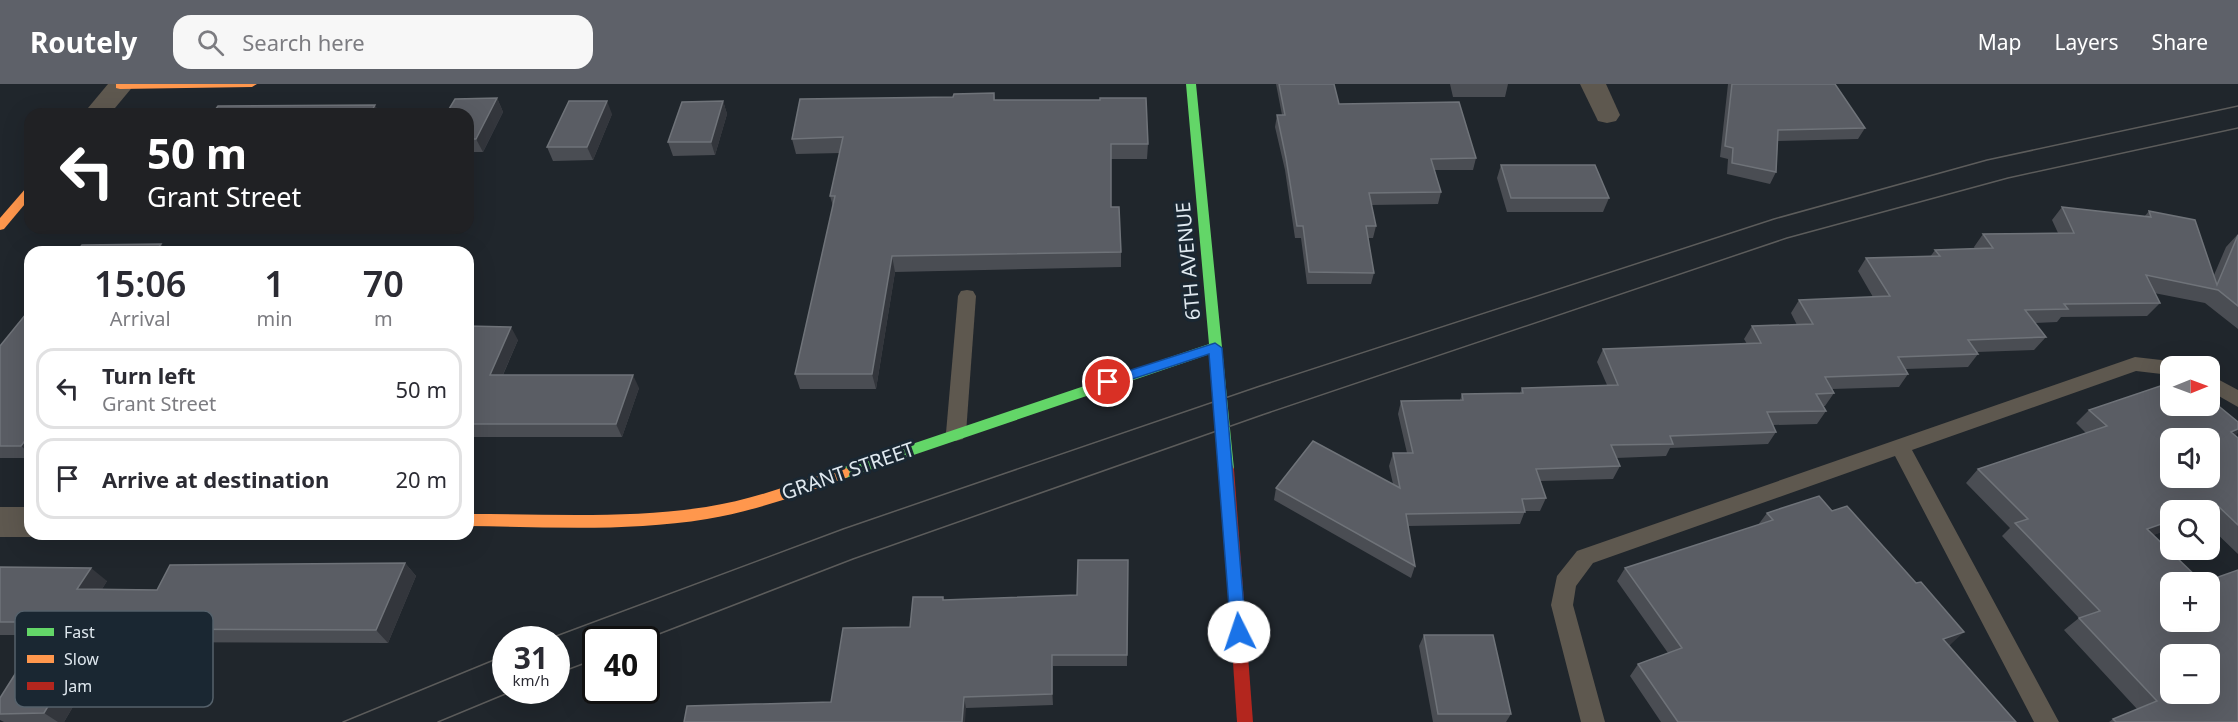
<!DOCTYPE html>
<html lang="en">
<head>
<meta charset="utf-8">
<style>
	body { margin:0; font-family:"Noto Sans",sans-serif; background:#f7f7f7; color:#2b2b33; height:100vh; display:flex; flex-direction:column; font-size:22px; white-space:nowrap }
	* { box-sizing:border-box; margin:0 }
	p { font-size:20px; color:#7c7c81 }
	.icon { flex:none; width:33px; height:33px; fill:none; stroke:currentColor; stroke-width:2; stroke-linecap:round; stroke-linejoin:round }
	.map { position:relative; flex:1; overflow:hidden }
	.details { position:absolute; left:24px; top:162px; width:450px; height:294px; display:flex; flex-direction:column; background:#fff; border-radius:18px; box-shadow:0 6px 24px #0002 }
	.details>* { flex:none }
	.guide { position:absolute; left:24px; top:24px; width:450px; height:126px; border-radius:18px; box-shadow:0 6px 24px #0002; background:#202124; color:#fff; overflow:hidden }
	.needle { width:39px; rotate:89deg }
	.fabs { position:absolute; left:2160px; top:272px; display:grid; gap:12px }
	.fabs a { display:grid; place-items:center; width:60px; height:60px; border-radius:12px; background:#fff; box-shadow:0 6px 24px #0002; font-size:30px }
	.speed { position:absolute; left:492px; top:542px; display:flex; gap:12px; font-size:30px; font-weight:700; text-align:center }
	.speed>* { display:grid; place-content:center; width:78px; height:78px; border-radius:50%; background:#fff; box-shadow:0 6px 24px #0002; line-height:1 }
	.speed small { font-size:15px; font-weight:400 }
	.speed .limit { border:3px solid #111; border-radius:9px; background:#fff; color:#111 }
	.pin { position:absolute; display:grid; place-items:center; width:51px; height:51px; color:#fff; margin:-26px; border:3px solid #fff; border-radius:50%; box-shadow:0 2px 6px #0007 }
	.me { position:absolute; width:66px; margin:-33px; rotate:356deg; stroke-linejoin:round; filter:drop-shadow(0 0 4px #0008) }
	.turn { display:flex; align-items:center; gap:21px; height:126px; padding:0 24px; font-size:27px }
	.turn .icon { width:78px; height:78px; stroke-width:2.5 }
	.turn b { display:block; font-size:42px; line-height:51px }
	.eta { display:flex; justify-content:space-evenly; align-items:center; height:102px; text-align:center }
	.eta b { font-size:36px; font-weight:600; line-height:42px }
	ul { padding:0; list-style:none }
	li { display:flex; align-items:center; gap:18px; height:81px; margin:0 12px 9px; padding:0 12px; border:3px solid #e1e1e2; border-radius:18px }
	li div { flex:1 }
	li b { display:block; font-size:22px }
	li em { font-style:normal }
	header { display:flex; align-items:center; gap:36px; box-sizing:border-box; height:84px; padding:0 30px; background:#5e6169; color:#fff }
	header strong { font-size:28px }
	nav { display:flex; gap:33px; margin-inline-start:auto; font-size:21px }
	.search { width:420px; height:54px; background:#f7f7f7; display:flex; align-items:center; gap:15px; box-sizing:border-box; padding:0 21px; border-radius:18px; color:#7c7c81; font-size:22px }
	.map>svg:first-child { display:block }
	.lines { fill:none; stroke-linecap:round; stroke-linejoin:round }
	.lane { fill:#5e584f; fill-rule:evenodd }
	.street { fill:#5e584f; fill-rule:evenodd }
	.fast { fill:#63d668; fill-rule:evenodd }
	.slow { fill:#ff974d; fill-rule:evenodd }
	.jam { fill:#b3261e; fill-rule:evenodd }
	.tram { stroke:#5c5c5b; stroke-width:1.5 }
	.wall { fill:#4a4d53 }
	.shaded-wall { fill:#33363c }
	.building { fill:#5a5d64; stroke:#6f7379; stroke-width:1.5; fill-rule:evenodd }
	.route { fill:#1a73e8; stroke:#114b97; stroke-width:1.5 }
	.labels { text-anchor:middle; stroke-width:6; stroke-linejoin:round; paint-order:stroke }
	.street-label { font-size:20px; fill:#dfe8ef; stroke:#1a2732 }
	.key { fill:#1a2732; stroke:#55616b; stroke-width:1.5 }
	.key-label { font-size:16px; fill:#dfe8ef }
</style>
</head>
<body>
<header>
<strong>Routely</strong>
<div class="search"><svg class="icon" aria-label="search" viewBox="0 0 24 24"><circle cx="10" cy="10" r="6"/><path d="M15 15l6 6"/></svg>Search here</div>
<nav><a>Map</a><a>Layers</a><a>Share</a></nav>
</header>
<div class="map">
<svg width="2238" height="638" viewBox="0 0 2238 638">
	<rect width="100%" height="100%" fill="#20262c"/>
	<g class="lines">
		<g class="lane">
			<polygon points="967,206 973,207 976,212 966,349 963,355 956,357 949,355 946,349 958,212 961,207"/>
			<polygon points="2135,273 2170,277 2178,282 2170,282 2170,291 2136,287 1912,366 2059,638 2034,638 1895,372 1593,479 1576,502 1573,521 1605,638 1581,638 1551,521 1557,492 1577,467"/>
			<polygon points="2210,291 2238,306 2238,323 2210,307"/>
		</g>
		<g class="street">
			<polygon points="108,0 135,0 110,30 83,30"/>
			<polygon points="1580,0 1606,0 1620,31 1616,37 1607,39 1598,37"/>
			<polygon points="0,423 30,423 30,450 38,450 30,453 0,453"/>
		</g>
		<polygon class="fast" points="1186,0 1196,0 1234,385 1232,389 1222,389 1220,385 1210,270 843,395 838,393 836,389 838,385 1209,260"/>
		<g class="slow">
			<polygon points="116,0 257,0 252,3 120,5 116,4"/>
			<polygon points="30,103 30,114 4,145 0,146 0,134 26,104"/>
			<path d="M843,383L848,385L850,389L848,393C802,410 755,427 707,435C628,448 547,443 468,442V430C547,430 628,435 706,423C754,416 798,398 843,383Z"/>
		</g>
		<polygon class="jam" points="1227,379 1232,381 1234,385 1253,638 1237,638 1220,385 1222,381"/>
		<g class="tram">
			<polyline points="548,555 843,445 1003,390 1260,302 1774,135 1987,76 2238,22"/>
			<polyline points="646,555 853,475 1262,331 1787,154 2008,94 2238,44"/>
			<polyline points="556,590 596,575"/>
			<polyline points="343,638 506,571"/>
			<polyline points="438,638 515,606"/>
		</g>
	</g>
	<g class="wall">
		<polygon points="1276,0 1334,0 1339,20 1476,74 1473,86 1434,86 1441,108 1438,120 1371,121 1376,142 1373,154 1368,154 1374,189 1371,200 1307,200 1301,154 1295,154 1285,86 1275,43 1277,31 1282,31"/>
		<polygon points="1450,0 1508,0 1505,13 1453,13"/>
		<polygon points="1728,0 1835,0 1865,44 1858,55 1778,57 1776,88 1770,100 1727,90 1728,75 1720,73"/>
		<polygon points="994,9 995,16 1148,60 1147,75 1111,75 1111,123 1121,168 1121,183 895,188 876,305 800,305 795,290 833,122 830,112 840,69 796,70 792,55 953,13"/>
		<polygon points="497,14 503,28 483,68 468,68 468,30"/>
		<polygon points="723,17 727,30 715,71 673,72 668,58"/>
		<polygon points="612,30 593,76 553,77 547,63"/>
		<polygon points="1501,81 1609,114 1603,128 1507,128 1497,94"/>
		<polygon points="2062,123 2144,133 2149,127 2214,191 2226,163 2238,150 2238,245 2205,219 2154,209 2160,219 2147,232 2061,233 2057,238 2035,239 2046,253 2034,266 1977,268 1978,270 1968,283 1906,285 1908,290 1899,303 1832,305 1834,309 1825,322 1823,322 1826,327 1817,340 1773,341 1776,348 1768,360 1670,364 1666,372 1616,374 1620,382 1613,395 1540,397 1546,414 1540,427 1525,427 1520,440 1408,442 1415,482 1411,494 1274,416 1276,404 1393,400 1389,382 1393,369 1407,369 1398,330 1401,317 1460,316 1462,310 1520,309 1522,304 1607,301 1597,278 1603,265 1747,260 1744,255 1752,242 1797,241 1791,229 1799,216 1873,213 1858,187 1866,174 1930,173 1935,166 1975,165 1974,163 1983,150 2058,149 2052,136"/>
		<polygon points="30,225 30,374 0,374 0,262"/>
		<polygon points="468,242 518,256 503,291 639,304 622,353 468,353"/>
		<polygon points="2170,321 2235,351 2238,354 2238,470 2210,443 2210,426 2170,426 2170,445 2153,451 2238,638 2109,638 2113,635 2137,625 2064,546 2079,534 2002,452 2010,444 1966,399 1978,385 2086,349 2076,339 2089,326"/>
		<polygon points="1767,429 1951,560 1949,561 2016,638 1661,638 1630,592 1638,580 1668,569 1617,497 1625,484 1758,441"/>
		<polygon points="1128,476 1127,582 1053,582 1053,621 966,624 831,618 910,543 944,516 1077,511"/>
		<polygon points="405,479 416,492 388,559 111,558 64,638 4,638 0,636 0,614 40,551 0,551 0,483 107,497 102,505 157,506"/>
		<polygon points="1424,551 1511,630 1506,638 1433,638 1419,562"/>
	</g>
	<g class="shaded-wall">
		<polygon points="497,14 503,28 483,68 476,55"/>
		<polygon points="607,17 612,30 593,76 587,63"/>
		<polygon points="723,17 727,30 715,71 711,58"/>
		<polygon points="375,21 380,30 370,30"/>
		<polygon points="161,160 167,168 155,168"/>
		<polygon points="892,172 895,188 876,305 872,290"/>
		<polygon points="511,243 518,256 497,304 490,291"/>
		<polygon points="633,291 639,304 622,353 616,340"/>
		<polygon points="2238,345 2238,349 2229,357 2231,348"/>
		<polygon points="30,350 30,370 21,362"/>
		<polygon points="2217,421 2210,427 2210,426 2203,426"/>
		<polygon points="2170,437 2170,445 2132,459 2147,445"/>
		<polygon points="405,479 416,492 388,559 376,546"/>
		<polygon points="91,484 107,497 94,518 77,505"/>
		<polygon points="95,545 111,558 64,638 58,638 44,629"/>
		<polygon points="1964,548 1951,560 1930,567 1943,555"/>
		<polygon points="1052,571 1053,582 1053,621 1052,610"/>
		<polygon points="964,613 966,624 965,638 962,638"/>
	</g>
	<g class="building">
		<polygon points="1279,0 1334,0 1339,20 1459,18 1476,74 1431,75 1441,108 1369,109 1376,142 1366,142 1374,189 1309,188 1303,142 1297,142 1286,74 1277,31 1285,31"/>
		<polygon points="1732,0 1835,0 1865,44 1778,46 1776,88 1732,79 1733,64 1725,62"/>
		<polygon points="994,9 994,16 1100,16 1100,14 1146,14 1148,60 1111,60 1111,123 1119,123 1121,168 892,172 872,290 795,290 835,112 830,112 843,53 792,55 800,15 953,13 954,10"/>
		<polygon points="497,14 476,55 468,55 468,30 446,30 455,15"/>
		<polygon points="569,17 607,17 587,63 547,63"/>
		<polygon points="723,17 711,58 668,58 682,18"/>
		<polygon points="375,21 370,30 212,30 218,22"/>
		<polygon points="1501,81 1595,81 1609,114 1511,114"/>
		<polygon points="2062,123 2151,133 2149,127 2195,136 2217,201 2238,151 2238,222 2218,206 2146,191 2160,219 2064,220 2068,225 2025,226 2046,253 1968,256 1978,270 1898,273 1908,290 1825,293 1834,309 1816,310 1826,327 1767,328 1776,348 1670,352 1673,360 1611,361 1620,382 1536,385 1546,414 1522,415 1525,428 1406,430 1415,482 1276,404 1313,357 1400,404 1393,369 1413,369 1401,317 1463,316 1462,310 1523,309 1522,304 1618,301 1603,265 1761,259 1752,242 1813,240 1799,216 1890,212 1866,174 1940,172 1935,166 1993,164 1983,150 2074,149"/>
		<polygon points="161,160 155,168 76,168 82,161"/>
		<polygon points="30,225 30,350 21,362 0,362 0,262"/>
		<polygon points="468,242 511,243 490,291 633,291 616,340 468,340"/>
		<path d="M2166,300L2170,303V321H2210V315L2238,338V345L2231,348L2238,354V441L2217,421L2203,426H2170V437L2147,445L2202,498H2170V537H2210V498H2204L2238,486V638H2116L2113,635L2157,617L2079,534L2100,527L2015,439L2028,435L1978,385L2107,342L2089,326ZM2170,354H2210V393H2170ZM2170,570H2210V609H2170Z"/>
		<polygon points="1819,412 1832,427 1847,422 1916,499 1921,498 1964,548 1943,555 2016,638 1678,638 1638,580 1682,564 1625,484 1773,436 1767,429"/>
		<polygon points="1078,476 1128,476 1127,571 1052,571 1052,610 964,613 962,638 684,638 687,622 831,618 843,544 910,543 913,513 943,513 943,516 1077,511"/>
		<polygon points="405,479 376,546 95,545 44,629 0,630 0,614 48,538 0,538 0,483 91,484 77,505 157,506 170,481"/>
		<polygon points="1424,551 1493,551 1511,630 1438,630"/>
	</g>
	<polygon class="route" points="1215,259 1222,264 1246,548 1244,553 1239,555 1233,553 1231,548 1209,270 1108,303 1101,298 1103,295"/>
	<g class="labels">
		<g class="street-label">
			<text transform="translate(1188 177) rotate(-95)" y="7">6TH AVENUE</text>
			<text transform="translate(848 387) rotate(-19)" y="7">GRANT STREET</text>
		</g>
	</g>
	<rect x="15" y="527" width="198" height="96" rx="9" class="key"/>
	<rect x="27" y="544" width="27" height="8" fill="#63d668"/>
	<rect x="27" y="571" width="27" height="8" fill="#ff974d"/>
	<rect x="27" y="598" width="27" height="8" fill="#b3261e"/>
	<g class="key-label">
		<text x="64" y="554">Fast</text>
		<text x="64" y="581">Slow</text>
		<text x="64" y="608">Jam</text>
	</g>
</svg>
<div class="fabs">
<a><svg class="needle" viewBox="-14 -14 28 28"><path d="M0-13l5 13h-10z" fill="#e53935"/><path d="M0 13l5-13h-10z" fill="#7c7c81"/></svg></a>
<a><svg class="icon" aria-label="sound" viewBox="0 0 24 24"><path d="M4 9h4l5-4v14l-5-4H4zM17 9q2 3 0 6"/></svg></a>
<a><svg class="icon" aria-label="search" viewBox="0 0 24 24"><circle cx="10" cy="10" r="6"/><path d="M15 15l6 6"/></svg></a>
<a>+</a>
<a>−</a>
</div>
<div class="speed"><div>31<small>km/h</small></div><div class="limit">40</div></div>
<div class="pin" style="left:1108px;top:298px;background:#d93025"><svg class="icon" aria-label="arrive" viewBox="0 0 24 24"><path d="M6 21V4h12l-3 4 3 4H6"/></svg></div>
<svg class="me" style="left:1239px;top:548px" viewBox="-20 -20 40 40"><circle r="19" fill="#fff"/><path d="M0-13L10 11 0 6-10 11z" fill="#1a73e8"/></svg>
<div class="guide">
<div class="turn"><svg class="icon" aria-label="left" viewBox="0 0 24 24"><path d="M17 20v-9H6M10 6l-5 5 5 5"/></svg><div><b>50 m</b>Grant Street</div></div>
</div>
<section class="details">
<div class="eta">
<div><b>15:06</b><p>Arrival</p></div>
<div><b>1</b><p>min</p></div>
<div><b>70</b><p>m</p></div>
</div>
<ul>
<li><svg class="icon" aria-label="left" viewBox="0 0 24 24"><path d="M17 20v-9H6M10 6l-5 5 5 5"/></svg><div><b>Turn left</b><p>Grant Street</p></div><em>50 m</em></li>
<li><svg class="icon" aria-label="arrive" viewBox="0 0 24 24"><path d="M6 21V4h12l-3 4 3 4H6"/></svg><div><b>Arrive at destination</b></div><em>20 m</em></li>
</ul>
</section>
</div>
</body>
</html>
